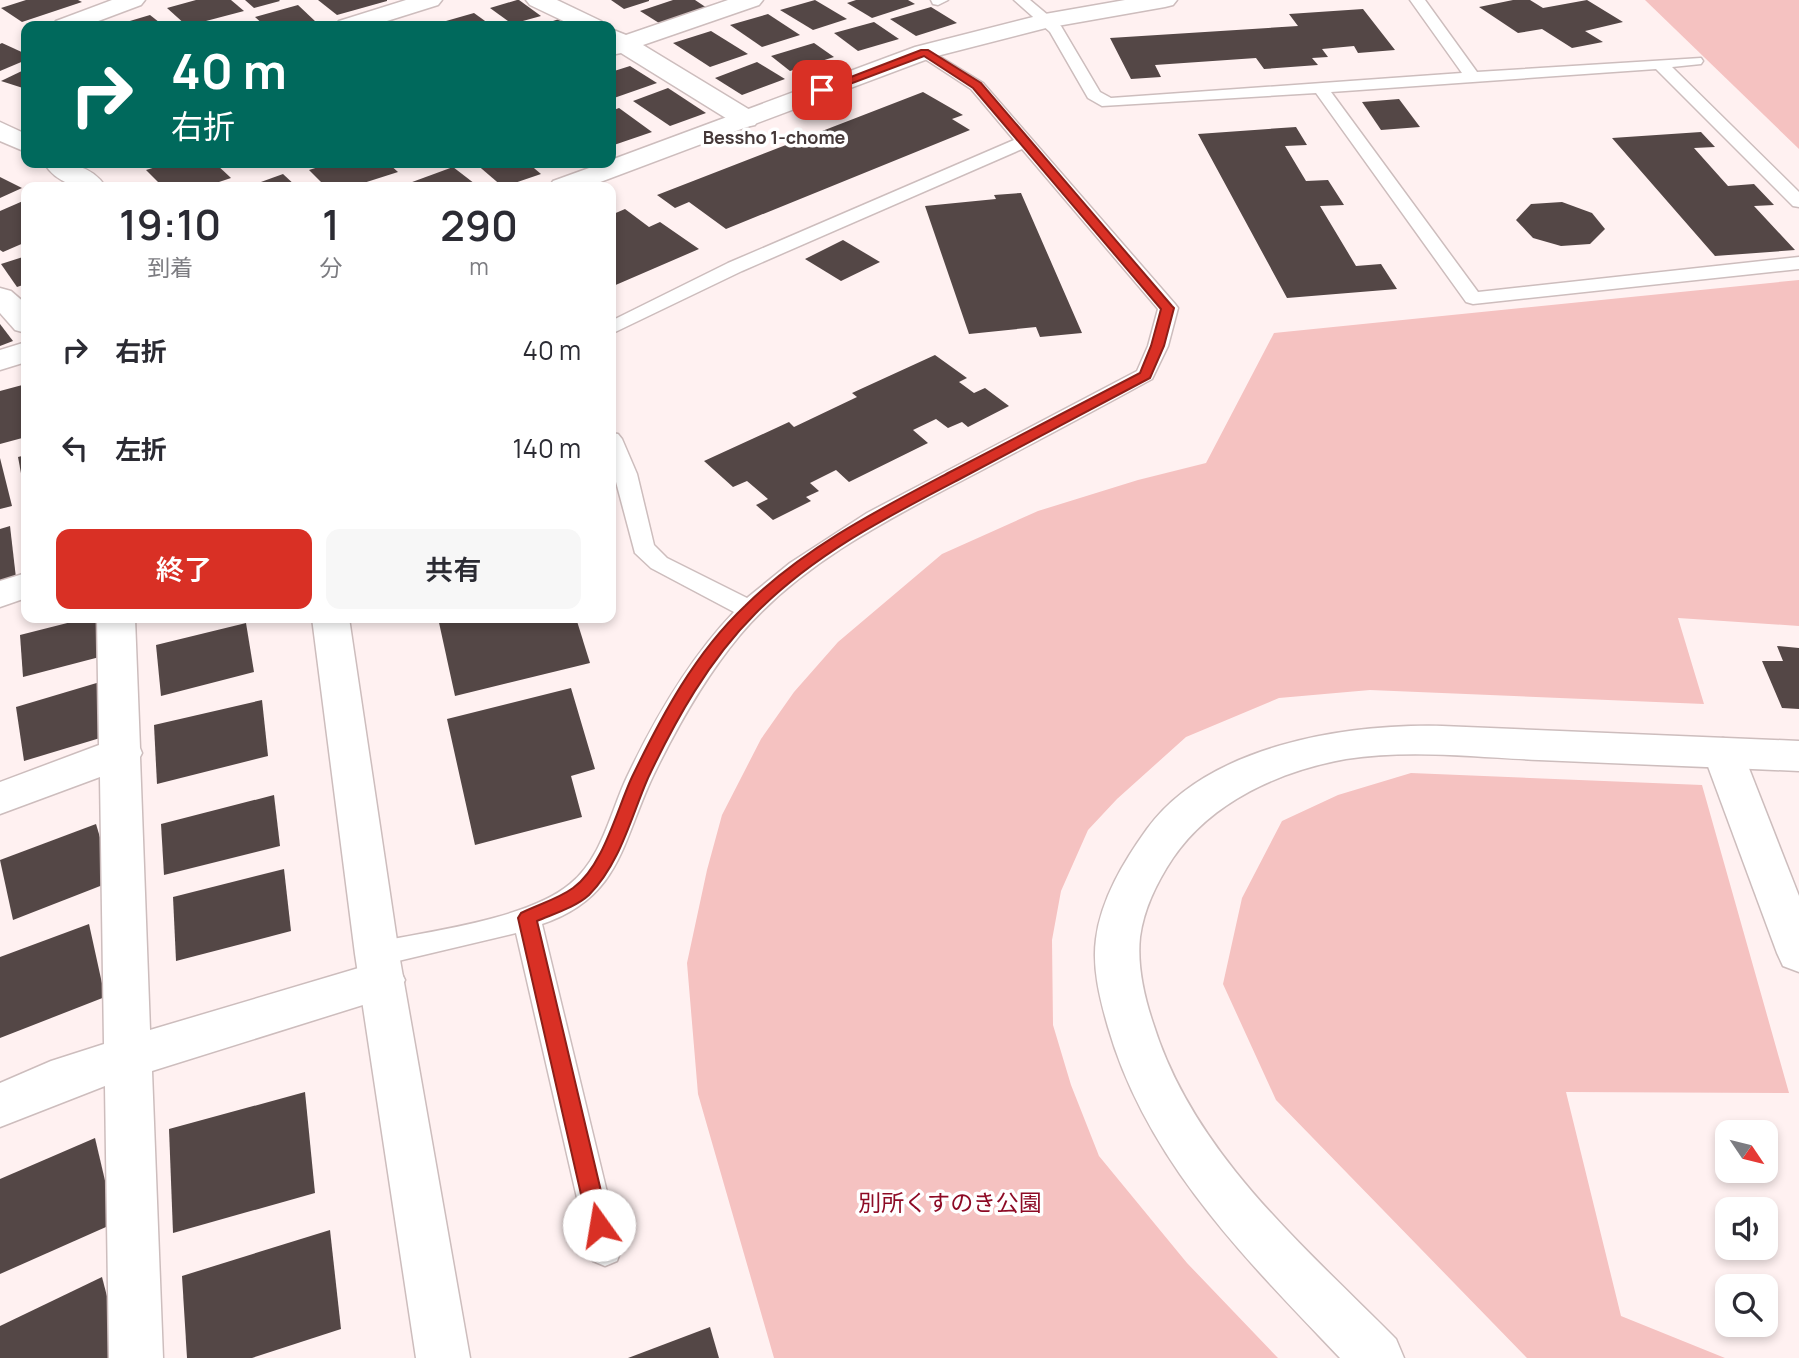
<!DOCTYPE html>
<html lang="ja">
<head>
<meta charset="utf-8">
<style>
	body { margin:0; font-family:Manrope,"Noto Sans JP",sans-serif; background:#f7f7f7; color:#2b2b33; height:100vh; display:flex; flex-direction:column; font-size:26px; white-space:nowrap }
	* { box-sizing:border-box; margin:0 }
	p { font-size:23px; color:#7c7c81 }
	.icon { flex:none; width:38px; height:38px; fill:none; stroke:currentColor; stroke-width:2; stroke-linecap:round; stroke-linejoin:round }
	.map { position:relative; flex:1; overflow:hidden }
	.drawer { position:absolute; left:21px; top:182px; width:595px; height:441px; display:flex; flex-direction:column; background:#fff; border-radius:14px; box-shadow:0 4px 10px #0003 }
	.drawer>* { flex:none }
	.hud { position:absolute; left:21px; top:21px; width:595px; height:147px; border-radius:14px; box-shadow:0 4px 10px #0003; background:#00695c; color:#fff; overflow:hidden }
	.needle { width:46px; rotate:125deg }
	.buttons { position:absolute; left:1715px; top:1120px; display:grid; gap:14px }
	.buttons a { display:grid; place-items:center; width:63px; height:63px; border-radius:14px; background:#fff; box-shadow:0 4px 10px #0003; font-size:35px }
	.pin { position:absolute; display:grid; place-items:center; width:60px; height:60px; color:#fff; margin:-30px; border-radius:14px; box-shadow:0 4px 10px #0006 }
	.me { position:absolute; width:77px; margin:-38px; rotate:347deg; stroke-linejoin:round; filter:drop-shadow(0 0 5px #0008) }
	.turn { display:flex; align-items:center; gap:24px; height:147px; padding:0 35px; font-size:32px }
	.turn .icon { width:91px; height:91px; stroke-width:2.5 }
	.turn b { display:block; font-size:49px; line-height:60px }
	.eta { display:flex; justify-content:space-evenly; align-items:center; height:119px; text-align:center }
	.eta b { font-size:42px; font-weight:600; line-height:49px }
	.action { display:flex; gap:14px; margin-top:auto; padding:14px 35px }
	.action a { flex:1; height:80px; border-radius:14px; background:#d93025; color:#fff; font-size:28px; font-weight:600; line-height:80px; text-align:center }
	.action a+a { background:#f7f7f7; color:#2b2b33 }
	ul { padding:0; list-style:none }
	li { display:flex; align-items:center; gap:21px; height:98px; padding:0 35px }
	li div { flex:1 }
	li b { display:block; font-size:26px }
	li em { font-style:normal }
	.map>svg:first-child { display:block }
	.green { fill:#f5c2c1 }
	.building { fill:#544746 }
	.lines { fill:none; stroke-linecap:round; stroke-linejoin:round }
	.lane-casing { stroke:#cdbdbd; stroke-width:3 }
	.street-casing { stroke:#cdbdbd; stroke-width:3 }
	.secondary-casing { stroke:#cdbdbd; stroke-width:3 }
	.lane { fill:#fff; fill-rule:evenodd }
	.street { fill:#fff; fill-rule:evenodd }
	.secondary { fill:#fff; fill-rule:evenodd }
	.route { fill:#d93025; stroke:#8d1f18; stroke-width:2 }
	.labels { text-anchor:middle; stroke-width:7; stroke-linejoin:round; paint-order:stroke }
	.far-neighbourhood-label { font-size:18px; font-weight:bold; fill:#453838; stroke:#fff }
	.near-park-label { font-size:23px; fill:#8d0a25; stroke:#fff }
</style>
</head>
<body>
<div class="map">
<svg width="1799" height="1358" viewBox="0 0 1799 1358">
	<rect width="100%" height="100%" fill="#fff1f1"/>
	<g class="green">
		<polygon points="1645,0 1799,0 1799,149"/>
		<polygon points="1799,280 1799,626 1678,618 1704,704 1370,690 1279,698 1186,737 1117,799 1088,830 1061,891 1052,940 1053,1025 1071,1085 1099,1156 1187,1263 1278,1358 774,1358 698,1094 687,963 707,870 722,815 761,739 794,692 838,642 942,554 1038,511 1138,480 1206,463 1274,333"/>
		<polygon points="1411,773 1702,785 1789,1093 1566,1092 1621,1316 1725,1358 1527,1358 1276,1100 1223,984 1242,898 1282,821 1338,795"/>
	</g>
	<g class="building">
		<polygon points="26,0 78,0 82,2 22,22 1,8"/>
		<polygon points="196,0 231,0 244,11 187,26 167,8"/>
		<polygon points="245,0 279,0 280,1 254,8"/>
		<polygon points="318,0 387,0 387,1 337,15"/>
		<polygon points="517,0 519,0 541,16 512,24 490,8"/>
		<polygon points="611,0 649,0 649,1 624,9"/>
		<polygon points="673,0 695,0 707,8 659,23 640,11"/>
		<polygon points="815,0 847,19 813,30 780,10"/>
		<polygon points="856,0 908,0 915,4 872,18 847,3"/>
		<polygon points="1513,0 1530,0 1543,8 1587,0 1623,22 1585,31 1603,42 1572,48 1542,29 1518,33 1479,7"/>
		<polygon points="298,5 316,22 301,26 265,26 255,17"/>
		<polygon points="931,7 957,23 916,36 890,19"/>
		<polygon points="1363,9 1395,50 1358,53 1354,46 1322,49 1328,57 1312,58 1318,65 1264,69 1256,58 1155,65 1161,77 1131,79 1110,38 1298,26 1289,14"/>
		<polygon points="474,13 492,26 442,26 439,23"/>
		<polygon points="768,14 800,35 762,47 730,25"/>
		<polygon points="150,15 164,26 113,26"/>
		<polygon points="559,19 569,26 538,26"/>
		<polygon points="874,22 899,39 858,51 834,33"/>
		<polygon points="711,31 748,54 710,67 673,43"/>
		<polygon points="2,43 26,54 26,60 0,71 0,44"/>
		<polygon points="814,43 834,57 790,71 771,56"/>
		<polygon points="757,62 785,79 742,95 715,78"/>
		<polygon points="630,66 657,83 614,98 611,96 611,72"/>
		<polygon points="26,69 26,89 1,81"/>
		<polygon points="668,88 706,113 670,126 633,101"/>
		<polygon points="923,92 963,115 952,119 970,130 726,229 689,202 675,208 657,195"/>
		<polygon points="1399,99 1420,127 1381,130 1362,102"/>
		<polygon points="619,108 652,132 611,146 611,111"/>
		<polygon points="1296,127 1307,145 1285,146 1306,181 1328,180 1344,205 1320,206 1356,266 1381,264 1397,289 1287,298 1198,134"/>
		<polygon points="1701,132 1715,147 1694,148 1728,186 1754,184 1774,205 1754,206 1795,250 1715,256 1612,138"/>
		<polygon points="169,163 215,163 231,178 204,187 163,187 146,170"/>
		<polygon points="331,163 388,163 398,172 351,187 326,187 309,170"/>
		<polygon points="475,163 528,163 541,174 503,187"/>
		<polygon points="453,167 479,187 408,187 404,185"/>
		<polygon points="283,174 297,187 247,187"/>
		<polygon points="0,177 22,188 0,198"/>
		<polygon points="1021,193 1082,333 1040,337 1036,327 969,334 925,206 996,199 994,195"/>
		<polygon points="23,201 26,204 26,242 3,252 0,250 0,211"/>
		<polygon points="1562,202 1592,213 1605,229 1590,244 1561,246 1533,238 1516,220 1531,204"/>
		<polygon points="625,209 649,227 660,222 699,249 611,287 611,215"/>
		<polygon points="843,240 880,262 841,281 805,259"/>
		<polygon points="26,256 26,284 17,287 1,264"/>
		<polygon points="0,324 13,341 0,346"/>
		<polygon points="935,355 967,378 959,382 974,393 985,388 1009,406 968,427 962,422 948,428 936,419 913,430 928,443 849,482 836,470 810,483 819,491 806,497 811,501 773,520 756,505 768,499 747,481 733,487 704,461 789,422 794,427 857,397 852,393"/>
		<polygon points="26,384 26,437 0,444 0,391"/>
		<polygon points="26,455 26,495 25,495 18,457"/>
		<polygon points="0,458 12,506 0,509"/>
		<polygon points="10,526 16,578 0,582 0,529"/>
		<polygon points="87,618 107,618 111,654 23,677 20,635"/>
		<polygon points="438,618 576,618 590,663 455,696"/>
		<polygon points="246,623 254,672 161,696 156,645"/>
		<polygon points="1777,646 1799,648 1799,709 1782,708 1762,661 1783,661"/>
		<polygon points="100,682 110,735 24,761 16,707"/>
		<polygon points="571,688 595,769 571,776 582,817 475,845 447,719"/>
		<polygon points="262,700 268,756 157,784 154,725"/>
		<polygon points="274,795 280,846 164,875 161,824"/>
		<polygon points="96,824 113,881 13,920 0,860"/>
		<polygon points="284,869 291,931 176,961 173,897"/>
		<polygon points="89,924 105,997 0,1038 0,957"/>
		<polygon points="305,1092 315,1193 173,1233 169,1129"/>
		<polygon points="95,1138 115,1223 0,1274 0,1179"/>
		<polygon points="330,1230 341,1329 252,1358 187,1358 182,1276"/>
		<polygon points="102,1277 123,1358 0,1358 0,1326"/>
		<polygon points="710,1327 719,1358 628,1358"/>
	</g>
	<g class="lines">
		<g class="lane-casing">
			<g id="lane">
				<polygon points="931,0 948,0 938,5 933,4"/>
				<polygon points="1014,0 1030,0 1061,26 1100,92 1111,98 1462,73 1410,0 1425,0 1477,72 1701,58 1703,61 1701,64 1672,67 1799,192 1799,207 1793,206 1656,69 1331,92 1478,292 1799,257 1799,269 1473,304 1466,302 1316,93 1102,106 1088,98 1050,32"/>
				<path d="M924,47L983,83L1175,304L1178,308L1168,346L1152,379C1090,413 1028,446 965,479C885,521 799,565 740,635C705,677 678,725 654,774C622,840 622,897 542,924L621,1250L617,1261L605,1266L593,1261L589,1250L516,933L377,966L367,962L363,954L367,946L377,942C431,931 528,919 570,884C602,858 610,813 627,777C655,718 689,659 734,612L651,568L635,553L611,463V433L618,434L622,439L637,474L654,545L667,558L747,598L790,563L867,513L1137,371L1148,346L1158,309L1022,149L742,271L611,334V321L728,263L1014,140L971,89L919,55L916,52L919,49Z"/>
			</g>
		</g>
		<g class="street-casing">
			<g id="street">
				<polygon points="112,0 145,0 141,5 85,26 52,26 56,21"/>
				<polygon points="406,0 442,0 438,5 371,26 335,26 339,21"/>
				<polygon points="526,0 557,0 601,21 605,26 574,26 530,5"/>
				<polygon points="728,0 763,0 759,5 643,45 755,113 759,119 755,125 746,127 737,125 621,53 611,55 611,29 626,35"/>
				<polygon points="0,288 11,291 26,304 26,333 15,330 0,313"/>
				<polygon points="26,342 26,362 0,370 0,350"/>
				<polygon points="26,573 26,598 0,607 0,581"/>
				<polygon points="97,618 135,618 140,748 142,753 140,757 150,1030 382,961 398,966 405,980 398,994 152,1071 163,1358 109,1358 105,1086 0,1127 0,1083 51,1061 104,1044 100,777 0,814 0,782 99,745"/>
				<polygon points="1723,738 1737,742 1743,753 1799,896 1799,972 1783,966 1777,953 1703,753 1709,742"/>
			</g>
		</g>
		<g class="secondary-casing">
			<g id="secondary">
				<polygon points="1125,0 1177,0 1173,5 1165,7 1046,28 933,57 587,187 549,187 553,181 603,163 611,163 611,160 915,47 1045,14"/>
				<polygon points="0,122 26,134 26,152 0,141"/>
				<path d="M44,163C69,163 90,164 106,187C81,188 58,186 44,163Z"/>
				<polygon points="312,618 349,618 399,954 470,1358 416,1358 355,954"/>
				<path d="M1442,726L1799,741V771C1712,767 1625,764 1539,760C1475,757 1409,749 1346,759C1280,771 1212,801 1173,858C1157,882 1144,908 1140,937C1137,966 1144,996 1153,1023C1193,1153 1303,1245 1396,1339L1404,1358H1340C1246,1259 1147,1162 1108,1027C1100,999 1092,968 1096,939C1101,899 1124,861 1147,829C1208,745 1345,724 1442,726Z"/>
			</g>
		</g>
		<use href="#lane" class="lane"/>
		<use href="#street" class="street"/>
		<use href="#secondary" class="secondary"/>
	</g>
	<path class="route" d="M921,50H928L981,83L1172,306L1174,308L1164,346L1150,378C1086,412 1022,446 958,480C885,518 813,555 755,614C709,660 676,719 648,778C631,817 620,864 589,895C576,907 553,914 537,921L609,1225L606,1232L599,1235L591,1232L588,1225L518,918L521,913C537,905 558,899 573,888C603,867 617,809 632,777C662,715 695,653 745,606C805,547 878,510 952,471C1015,438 1077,406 1140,373L1151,346L1161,309L973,88L924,56L826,93L817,90Z"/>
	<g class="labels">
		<g class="far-neighbourhood-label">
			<text x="774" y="144">Bessho 1-chome</text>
		</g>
		<g class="near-park-label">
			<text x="950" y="1211">別所くすのき公園</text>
		</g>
	</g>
</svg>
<div class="buttons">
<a><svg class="needle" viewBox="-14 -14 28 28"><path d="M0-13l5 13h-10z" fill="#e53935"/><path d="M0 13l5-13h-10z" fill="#7c7c81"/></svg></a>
<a><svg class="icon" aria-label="sound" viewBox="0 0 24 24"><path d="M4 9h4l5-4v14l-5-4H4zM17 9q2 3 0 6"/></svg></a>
<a><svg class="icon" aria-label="search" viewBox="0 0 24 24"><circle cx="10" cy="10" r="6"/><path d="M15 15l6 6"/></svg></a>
</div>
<div class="pin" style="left:822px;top:90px;background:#d93025"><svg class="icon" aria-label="arrive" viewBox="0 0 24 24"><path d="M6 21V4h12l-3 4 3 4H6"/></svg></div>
<svg class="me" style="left:599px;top:1225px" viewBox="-20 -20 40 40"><circle r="19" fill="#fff"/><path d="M0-13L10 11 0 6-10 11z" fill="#d93025"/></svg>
<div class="hud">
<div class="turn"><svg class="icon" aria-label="right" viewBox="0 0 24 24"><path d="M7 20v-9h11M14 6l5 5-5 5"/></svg><div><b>40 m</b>右折</div></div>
</div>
<section class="drawer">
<div class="eta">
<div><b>19:10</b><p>到着</p></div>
<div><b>1</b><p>分</p></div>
<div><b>290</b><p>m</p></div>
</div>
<ul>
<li><svg class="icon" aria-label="right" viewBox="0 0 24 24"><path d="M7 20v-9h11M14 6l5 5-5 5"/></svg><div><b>右折</b></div><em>40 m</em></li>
<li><svg class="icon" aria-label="left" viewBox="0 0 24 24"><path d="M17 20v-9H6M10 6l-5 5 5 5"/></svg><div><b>左折</b></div><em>140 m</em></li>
</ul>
<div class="action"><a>終了</a><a>共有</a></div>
</section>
</div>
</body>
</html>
